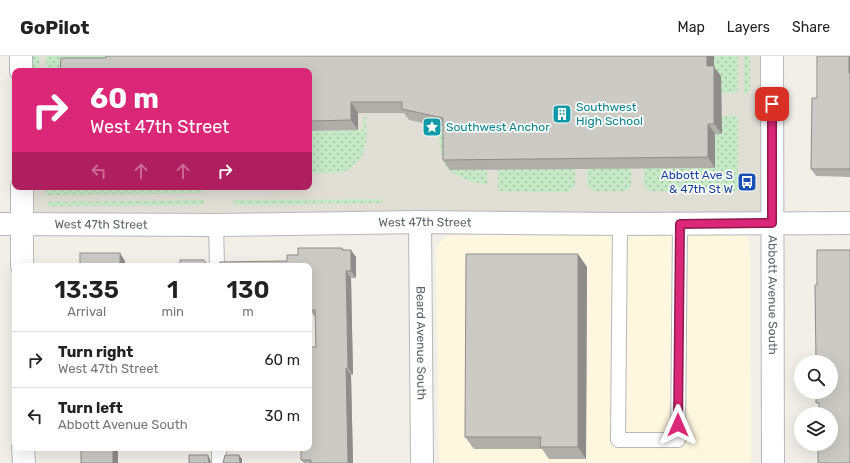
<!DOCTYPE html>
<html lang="en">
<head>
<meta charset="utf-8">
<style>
	body { margin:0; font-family:Rubik,sans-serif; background:#f2f2f2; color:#222; height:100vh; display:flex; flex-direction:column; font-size:15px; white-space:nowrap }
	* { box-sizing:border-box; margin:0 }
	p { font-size:13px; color:#767676 }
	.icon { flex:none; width:22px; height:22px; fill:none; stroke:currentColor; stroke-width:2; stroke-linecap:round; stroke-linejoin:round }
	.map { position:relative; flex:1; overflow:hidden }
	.drawer { position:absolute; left:12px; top:207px; width:300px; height:188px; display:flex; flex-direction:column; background:#fff; border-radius:8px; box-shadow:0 4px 16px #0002 }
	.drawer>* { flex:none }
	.hud { position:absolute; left:12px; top:12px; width:300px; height:122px; border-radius:8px; box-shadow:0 4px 16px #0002; background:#db2777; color:#fff; overflow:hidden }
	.controls { position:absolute; left:794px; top:299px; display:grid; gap:8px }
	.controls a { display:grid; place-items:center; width:44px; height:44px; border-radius:50%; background:#fff; box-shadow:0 4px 16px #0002; font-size:20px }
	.pin { position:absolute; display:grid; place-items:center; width:34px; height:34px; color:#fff; margin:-17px; border-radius:8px; box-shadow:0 2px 6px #0006 }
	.me { position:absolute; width:44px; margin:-22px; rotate:0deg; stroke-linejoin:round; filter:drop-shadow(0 0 3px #0008) }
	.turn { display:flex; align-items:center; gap:14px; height:84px; padding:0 12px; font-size:18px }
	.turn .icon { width:52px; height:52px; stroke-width:2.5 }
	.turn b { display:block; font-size:28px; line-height:34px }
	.lanes { display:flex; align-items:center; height:38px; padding:0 12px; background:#0003; justify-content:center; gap:20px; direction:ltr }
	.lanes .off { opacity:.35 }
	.eta { display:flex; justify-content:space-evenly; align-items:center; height:68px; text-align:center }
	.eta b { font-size:24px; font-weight:600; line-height:28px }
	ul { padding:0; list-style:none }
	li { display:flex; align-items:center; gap:12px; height:56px; padding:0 12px; border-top:1px solid #e0e0e0 }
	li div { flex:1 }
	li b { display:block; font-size:15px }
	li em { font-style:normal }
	header { display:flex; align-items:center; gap:24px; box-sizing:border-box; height:56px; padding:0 20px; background:#fff; border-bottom:1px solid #e0e0e0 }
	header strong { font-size:19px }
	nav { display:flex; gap:22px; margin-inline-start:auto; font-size:14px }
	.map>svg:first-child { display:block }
	.commercial { fill:#fef7e0 }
	.education { fill:#e1ded6 }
	.grass { fill:url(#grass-dots) }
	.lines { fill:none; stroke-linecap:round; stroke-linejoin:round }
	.lane-casing { stroke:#b5b8bc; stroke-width:16 }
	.street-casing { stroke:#b5b8bc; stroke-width:24 }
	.lane { stroke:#fff; stroke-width:14 }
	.street { stroke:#fff; stroke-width:22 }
	.wall { fill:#afaea9 }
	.shaded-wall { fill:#8f8d8a }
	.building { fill:#cccac5; stroke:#8f8d8a }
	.route-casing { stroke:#8e194d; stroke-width:10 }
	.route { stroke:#db2777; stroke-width:7 }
	.labels { text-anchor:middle; stroke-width:3.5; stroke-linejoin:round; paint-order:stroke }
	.culture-label { font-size:12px; fill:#0d838f; stroke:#fff; text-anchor:start }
	.transit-label { font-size:12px; fill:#164399; stroke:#fff; text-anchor:end }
	.street-label { font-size:12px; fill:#5f6368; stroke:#fff }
</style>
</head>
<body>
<header>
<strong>GoPilot</strong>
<nav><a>Map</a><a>Layers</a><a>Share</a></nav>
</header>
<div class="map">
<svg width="850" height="407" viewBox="0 0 850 407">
	<defs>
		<pattern id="grass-dots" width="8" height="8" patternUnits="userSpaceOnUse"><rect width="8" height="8" fill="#c5e8c5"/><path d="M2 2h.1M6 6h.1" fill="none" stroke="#a3c0a4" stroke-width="1.8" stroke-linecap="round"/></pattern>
	</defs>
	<rect width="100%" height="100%" fill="#f1efe8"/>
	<polygon class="commercial" points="451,179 746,179 750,186 751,407 439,407 436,192 443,182"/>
	<polygon class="education" points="31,0 765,0 765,161 32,158 32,131 309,131 309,15 31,15"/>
	<g class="grass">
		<polygon points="33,0 39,0 40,15 33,15"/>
		<polygon points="46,0 113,0 68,15 46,15"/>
		<polygon points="714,0 738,0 738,37 721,37 721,20 714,20"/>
		<polygon points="744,0 750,0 750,34 747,38 744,38"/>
		<polygon points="722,60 738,60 738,135 649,135 644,129 644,112 715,112 715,78 722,78"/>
		<path d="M363,61H366C366,81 370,96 353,110C349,113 345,116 340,117C330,118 319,117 309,117V75L363,74Z"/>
		<path d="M438,70L450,72V114H487V128C479,128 473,126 465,123C447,116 443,110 440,91C439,84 438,77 438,70Z"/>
		<polygon points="631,112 631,130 626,135 593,135 587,130 587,113"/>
		<polygon points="575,113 575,130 569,136 498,135 498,114"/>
		<polygon points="46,131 169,131 170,133 205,133 205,135 202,137 46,139"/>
		<polygon points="382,143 383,147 234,149 234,144"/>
		<polygon points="204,144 205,147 202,149 50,150 48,150 47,146"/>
	</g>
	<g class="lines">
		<g class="lane-casing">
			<g id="lane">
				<polyline points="620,168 618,384 678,384 680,168"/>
				<polyline points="216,169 217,210"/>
				<polyline points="219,392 219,407"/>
			</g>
		</g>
		<g class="street-casing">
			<g id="street">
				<polyline points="21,0 21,15"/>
				<path id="s1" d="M772,0L773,407"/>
				<polyline points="22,131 22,210"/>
				<path id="s2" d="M420,166L422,407"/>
				<path id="s3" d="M0,168L216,169L420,166L620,168L850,167"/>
				<polyline points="23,392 24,407"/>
			</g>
		</g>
		<use href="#lane" class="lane"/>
		<use href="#street" class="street"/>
	</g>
	<g class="wall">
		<polygon points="850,0 850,121 816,120 811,113 817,42"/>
		<polygon points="106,2 714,11 721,20 722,78 715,78 715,112 450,114 443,104 443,71 409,64 404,57 358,57 358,74 309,75 309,15"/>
		<polygon points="342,192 344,194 356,201 356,222 351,222 353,319 351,319 353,407 304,407 301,404 316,291 315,261 310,254 309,210 287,205 298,199"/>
		<polygon points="578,198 587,211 586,403 549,403 542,393 474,393 465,381"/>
	</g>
	<g class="shaded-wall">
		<polygon points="707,0 714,0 714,11 721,20 722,78 714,68 707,10"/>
		<polygon points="849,0 850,0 850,18 849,17"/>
		<polygon points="351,46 358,57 358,74 351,64"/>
		<polygon points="708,68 715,78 715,112 708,101"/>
		<polygon points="351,194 356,201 356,222 351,215"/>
		<polygon points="120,197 125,205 125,210 120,210"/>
		<polygon points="578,198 587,211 586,403 578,391"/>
		<polygon points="346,215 351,222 353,319 348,312"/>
		<polygon points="346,312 351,319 353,407 348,407"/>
		<rect x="113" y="392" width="5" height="15"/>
		<polygon points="208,399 210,403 211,407 209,407"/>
		<polygon points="239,399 242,403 242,407 240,407"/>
	</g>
	<g class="building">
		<polygon points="106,0 707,0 707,10 714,10 714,68 708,68 708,101 443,104 443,62 402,53 402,46 351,46 351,64 309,65 309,15 60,15 61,2 106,2"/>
		<polygon points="817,0 849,0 849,17 850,17 850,113 811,113 812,42 817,42"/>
		<polygon points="298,192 342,192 342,194 351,194 351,215 346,215 348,312 346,312 348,407 311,407 311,404 301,404 301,392 309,392 309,291 316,291 315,254 310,254 309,210 217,210 220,206 287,205 287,199 298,199"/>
		<polygon points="817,194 850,194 850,407 818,407 818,388 831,388 831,358 819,358 819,347 816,347 816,336 831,336 831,306 816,306 815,229 817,229"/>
		<rect x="80" y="197" width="40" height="13"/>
		<polygon points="466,198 578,198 578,391 540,391 541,381 465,381"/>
		<polygon points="180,204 204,204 208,210 180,210"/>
		<rect x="81" y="392" width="32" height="15"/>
		<polygon points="189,399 208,399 209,407 189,407"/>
		<polygon points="225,399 239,399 240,407 223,407"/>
	</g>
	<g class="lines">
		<g class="route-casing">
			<polyline id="route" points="678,369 680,168 772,167 772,48"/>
		</g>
		<use href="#route" class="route"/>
	</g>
	<defs>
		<g id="building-square" transform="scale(1)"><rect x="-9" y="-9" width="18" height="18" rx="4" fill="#0f9aa8" stroke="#fff"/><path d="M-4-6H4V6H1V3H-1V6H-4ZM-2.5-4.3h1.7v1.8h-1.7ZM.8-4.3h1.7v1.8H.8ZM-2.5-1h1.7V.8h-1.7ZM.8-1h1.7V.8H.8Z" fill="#fff"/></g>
		<g id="sight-square" transform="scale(1)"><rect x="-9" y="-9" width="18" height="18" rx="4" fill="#0f9aa8" stroke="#fff"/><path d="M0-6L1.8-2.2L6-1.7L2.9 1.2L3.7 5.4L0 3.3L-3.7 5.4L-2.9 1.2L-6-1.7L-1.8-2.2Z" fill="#fff"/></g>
		<g id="bus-square" transform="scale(1)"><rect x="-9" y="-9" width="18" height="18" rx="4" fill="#1a4fb4" stroke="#fff"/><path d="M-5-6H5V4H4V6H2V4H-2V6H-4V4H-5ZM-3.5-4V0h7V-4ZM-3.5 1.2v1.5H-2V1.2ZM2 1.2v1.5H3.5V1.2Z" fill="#fff"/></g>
	</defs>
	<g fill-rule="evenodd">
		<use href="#building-square" x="562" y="58"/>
		<use href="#sight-square" x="432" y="71"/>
		<use href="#bus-square" x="747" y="126"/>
	</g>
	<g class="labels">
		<g class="culture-label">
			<text x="576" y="55">Southwest<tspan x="576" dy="14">High School</tspan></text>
			<text x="446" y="75">Southwest Anchor</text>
		</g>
		<g class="transit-label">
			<text x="733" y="123">Abbott Ave S<tspan x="733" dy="14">&amp; 47th St W</tspan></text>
		</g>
		<g class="street-label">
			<text dy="4" stroke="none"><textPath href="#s3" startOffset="425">West 47th Street</textPath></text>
			<text dy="4" stroke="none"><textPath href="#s3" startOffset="101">West 47th Street</textPath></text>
			<text dy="4" stroke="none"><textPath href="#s1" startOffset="239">Abbott Avenue South</textPath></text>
			<text dy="4" stroke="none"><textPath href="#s2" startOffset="121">Beard Avenue South</textPath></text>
		</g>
	</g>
</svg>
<div class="controls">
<a><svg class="icon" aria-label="search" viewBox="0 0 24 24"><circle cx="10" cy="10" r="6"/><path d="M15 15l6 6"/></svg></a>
<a><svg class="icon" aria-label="layers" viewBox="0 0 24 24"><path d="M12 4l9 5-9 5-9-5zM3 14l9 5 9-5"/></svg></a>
</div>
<div class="pin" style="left:772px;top:48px;background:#d93025"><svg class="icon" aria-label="arrive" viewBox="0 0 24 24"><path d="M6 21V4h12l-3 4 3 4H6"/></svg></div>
<svg class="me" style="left:678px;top:369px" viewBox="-20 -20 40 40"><path d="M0-17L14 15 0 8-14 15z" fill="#db2777" stroke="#fff" stroke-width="4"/></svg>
<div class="hud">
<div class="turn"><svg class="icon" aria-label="right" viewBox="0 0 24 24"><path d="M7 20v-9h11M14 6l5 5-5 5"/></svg><div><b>60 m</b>West 47th Street</div></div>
<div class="lanes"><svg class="icon off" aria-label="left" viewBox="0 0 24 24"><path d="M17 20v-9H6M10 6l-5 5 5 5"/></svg><svg class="icon off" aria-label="ahead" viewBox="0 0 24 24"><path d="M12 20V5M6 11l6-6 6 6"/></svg><svg class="icon off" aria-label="ahead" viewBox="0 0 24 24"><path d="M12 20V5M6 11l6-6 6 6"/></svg><svg class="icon" aria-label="right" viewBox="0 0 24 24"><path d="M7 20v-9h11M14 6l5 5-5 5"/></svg></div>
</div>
<section class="drawer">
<div class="eta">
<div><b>13:35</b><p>Arrival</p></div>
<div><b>1</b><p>min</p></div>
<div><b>130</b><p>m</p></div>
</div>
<ul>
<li><svg class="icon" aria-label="right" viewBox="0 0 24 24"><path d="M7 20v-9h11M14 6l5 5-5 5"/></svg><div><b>Turn right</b><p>West 47th Street</p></div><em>60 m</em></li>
<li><svg class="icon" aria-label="left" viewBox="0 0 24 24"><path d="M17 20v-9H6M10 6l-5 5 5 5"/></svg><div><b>Turn left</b><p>Abbott Avenue South</p></div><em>30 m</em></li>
</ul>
</section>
</div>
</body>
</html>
